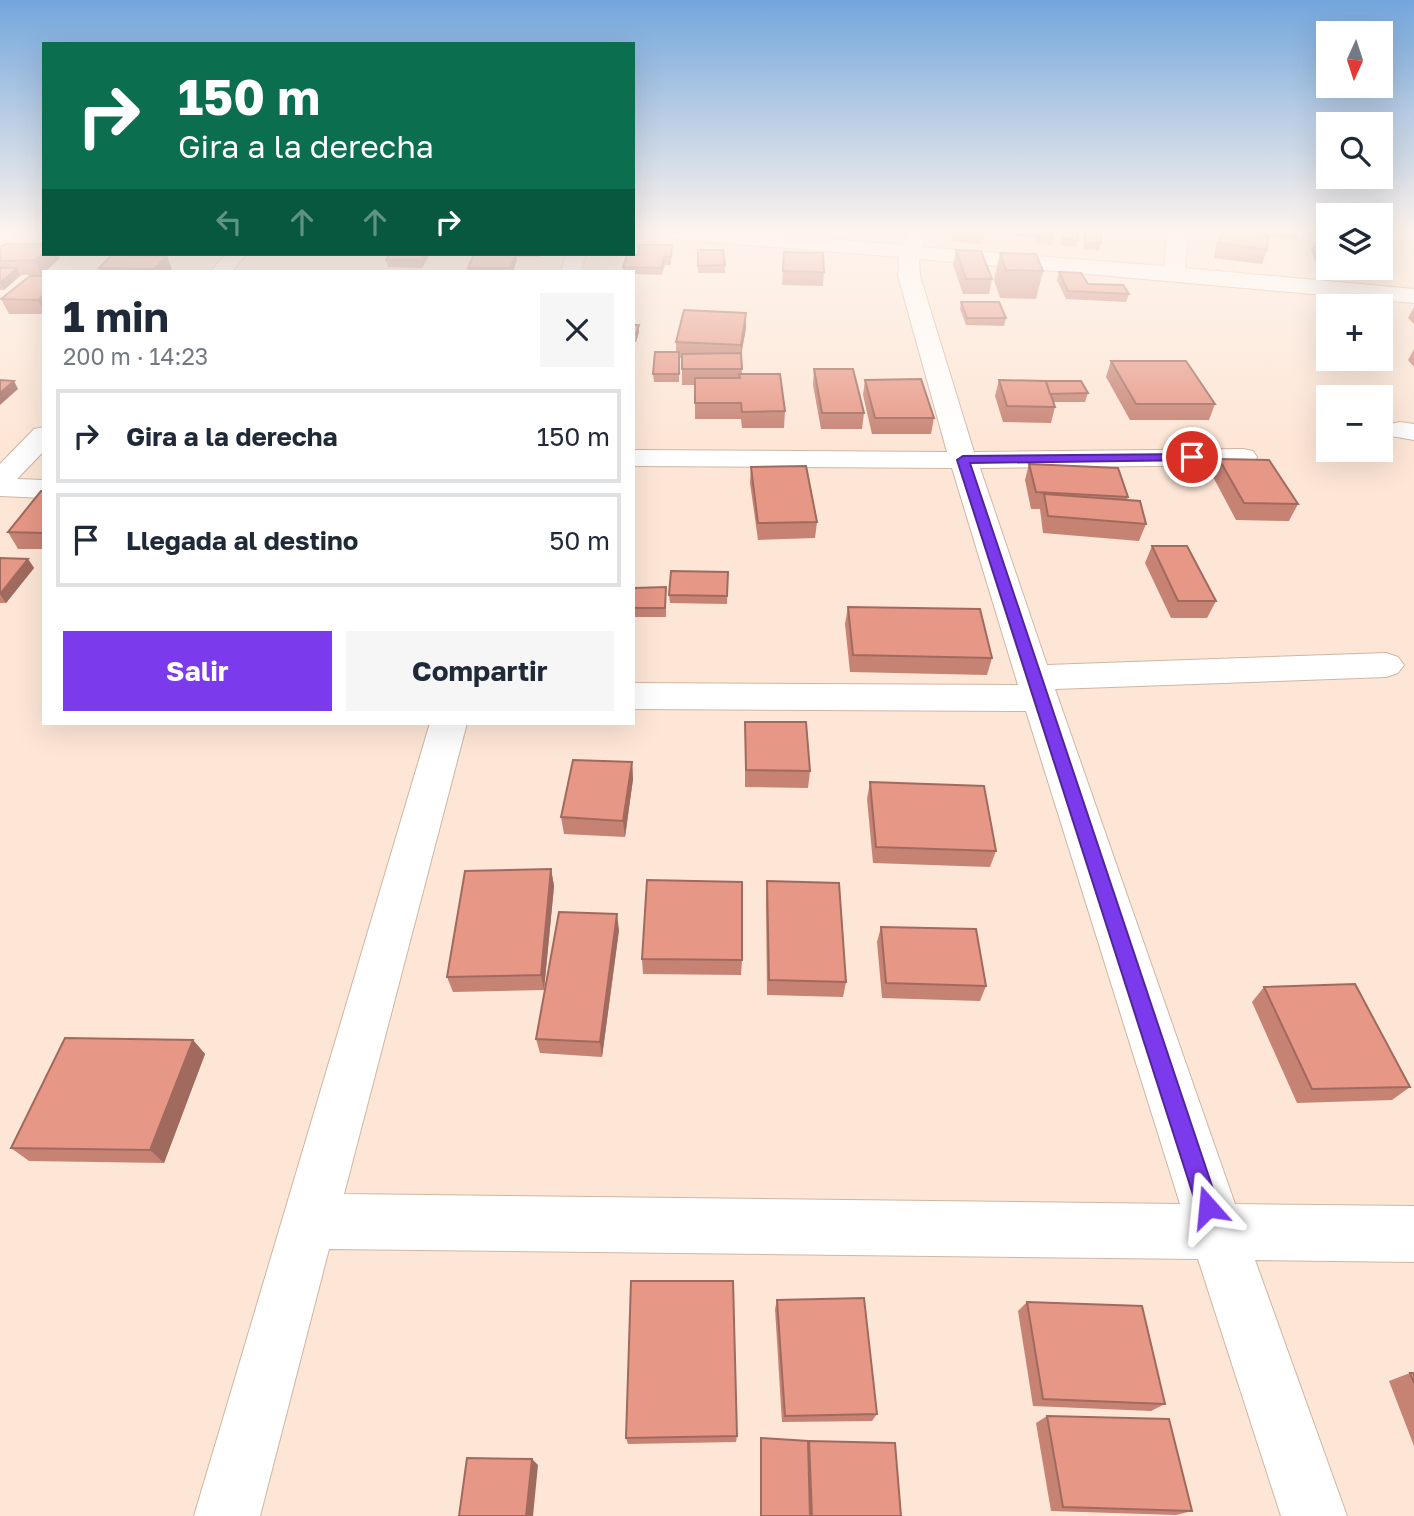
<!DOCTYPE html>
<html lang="es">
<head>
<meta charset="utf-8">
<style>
	body { margin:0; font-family:"Golos Text",sans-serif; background:#f6f6f7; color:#1f2937; height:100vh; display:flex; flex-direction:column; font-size:26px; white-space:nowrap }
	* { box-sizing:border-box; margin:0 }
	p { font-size:23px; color:#747a83 }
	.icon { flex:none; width:38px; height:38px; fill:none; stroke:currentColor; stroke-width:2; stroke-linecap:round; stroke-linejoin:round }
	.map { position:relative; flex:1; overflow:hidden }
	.drawer { position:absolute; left:42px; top:270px; width:593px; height:455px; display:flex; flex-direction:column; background:#fff; border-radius:0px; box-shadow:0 7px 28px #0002 }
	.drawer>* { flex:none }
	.guide { position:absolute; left:42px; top:42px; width:593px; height:214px; border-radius:0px; box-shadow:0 7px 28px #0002; background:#0b6e4f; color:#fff; overflow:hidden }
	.needle { width:46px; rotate:183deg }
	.controls { position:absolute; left:1316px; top:21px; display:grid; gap:14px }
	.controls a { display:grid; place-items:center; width:77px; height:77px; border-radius:0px; background:#fff; box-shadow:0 7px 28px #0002; font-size:35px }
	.pin { position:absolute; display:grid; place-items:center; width:60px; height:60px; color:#fff; margin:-30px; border:4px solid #fff; border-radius:50%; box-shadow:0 2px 7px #0007 }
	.me { position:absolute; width:77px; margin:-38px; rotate:342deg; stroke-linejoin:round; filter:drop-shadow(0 0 5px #0008) }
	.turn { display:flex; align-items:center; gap:24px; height:147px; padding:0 21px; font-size:32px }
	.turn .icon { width:91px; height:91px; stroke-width:2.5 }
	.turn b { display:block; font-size:49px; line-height:60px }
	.lanes { display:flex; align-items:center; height:66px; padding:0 21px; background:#0003; justify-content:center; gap:35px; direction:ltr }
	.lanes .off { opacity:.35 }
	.round { display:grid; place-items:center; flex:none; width:74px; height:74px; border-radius:0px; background:#f6f6f7 }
	.head { display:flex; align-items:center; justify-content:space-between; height:119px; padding:0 21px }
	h1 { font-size:42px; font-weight:700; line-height:52px }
	.button { display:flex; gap:14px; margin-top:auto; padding:14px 21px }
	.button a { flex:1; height:80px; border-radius:0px; background:#7c3aed; color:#fff; font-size:28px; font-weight:700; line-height:80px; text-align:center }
	.button a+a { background:#f6f6f7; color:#1f2937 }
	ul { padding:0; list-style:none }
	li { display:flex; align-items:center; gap:21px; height:94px; margin:0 14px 10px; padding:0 7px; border:4px solid #e0e1e3; border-radius:0px }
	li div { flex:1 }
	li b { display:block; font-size:26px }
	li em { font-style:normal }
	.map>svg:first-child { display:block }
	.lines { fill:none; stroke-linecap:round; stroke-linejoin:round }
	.minor-casing { stroke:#d1b5a3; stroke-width:2 }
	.minor { fill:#fff; fill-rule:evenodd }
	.wall { fill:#c68273 }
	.shaded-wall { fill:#a16a5e }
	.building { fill:#e69786; stroke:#a16a5e; stroke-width:2 }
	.route { fill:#7c3aed; stroke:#51269a; stroke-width:2 }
</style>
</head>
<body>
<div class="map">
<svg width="1414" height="1516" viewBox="0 0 1414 1516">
	<rect width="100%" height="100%" fill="#fde6d6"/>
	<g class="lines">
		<g class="minor-casing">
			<g id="minor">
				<polygon points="0,233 19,233 7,243 0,245"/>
				<polygon points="665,233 756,233 903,245 910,233 930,233 922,247 1164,266 1168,233 1188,233 1185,268 1414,289 1414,303 919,259 920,276 974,452 1243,449 1253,451 1257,457 1253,463 1243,465 980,468 1047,665 1386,653 1398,657 1404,665 1398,673 1386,677 1055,689 1235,1204 1414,1206 1414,1262 1255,1260 1347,1516 1281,1516 1198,1259 329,1249 260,1516 194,1516 430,723 467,723 344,1194 1180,1204 1026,711 634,709 634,683 1018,685 952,468 634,466 634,450 947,452 898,276 899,257 675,239"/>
				<polygon points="226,254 247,254 232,271 211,271"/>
				<polygon points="566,254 586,254 581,271 561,271"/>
				<polygon points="1400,422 1414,424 1414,440 1391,436 1387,430 1391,424"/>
				<polygon points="44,427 44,451 17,479 44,480 44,498 0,496 0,464 34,429"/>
			</g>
		</g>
		<use href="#minor" class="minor"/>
	</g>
	<g class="wall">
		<polygon points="952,233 985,233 980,244 951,241"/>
		<polygon points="996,233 1054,233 1052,245 1035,243 1036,238"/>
		<polygon points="1061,233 1078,233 1076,247 1061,245"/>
		<polygon points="1084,233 1101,233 1101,243 1099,251 1083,249"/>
		<polygon points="1220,233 1300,233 1297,240 1268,237 1267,250 1262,264 1214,258 1216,244"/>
		<polygon points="1314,243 1328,244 1328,262 1315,261 1311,250"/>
		<polygon points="672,245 671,265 665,265 662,275 634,274 634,271 623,271 623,267"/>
		<polygon points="0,249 44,254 57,254 60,258 46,271 44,271 42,275 21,275 4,290 0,290"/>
		<polygon points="698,250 725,265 725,273 698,273"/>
		<polygon points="956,250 992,279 989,294 963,294 953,265"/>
		<polygon points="784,252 824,272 823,286 782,285"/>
		<polygon points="1000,253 1043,271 1036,299 1000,298 994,280"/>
		<polygon points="390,254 430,254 422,268 388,267 386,260"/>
		<polygon points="474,254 541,254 540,257 516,257 517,260 513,271 468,271 468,268"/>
		<polygon points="112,255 172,270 101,271 99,268"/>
		<polygon points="1059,272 1088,284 1129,294 1126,302 1066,299 1057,280"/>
		<polygon points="44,276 44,314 9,314 1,299"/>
		<polygon points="961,302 1006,318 1004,326 966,325 960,309"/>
		<polygon points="1414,307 1414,324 1408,318"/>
		<polygon points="746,313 746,328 741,355 742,374 785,411 784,428 742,428 741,419 695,419 695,385 682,385 682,358 679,358 679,382 654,382 653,374 676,352 676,342"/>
		<polygon points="634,325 639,332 636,342 634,342"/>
		<polygon points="1414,349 1414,367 1408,360"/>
		<polygon points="1111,361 1215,404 1209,420 1130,420 1106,377"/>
		<polygon points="814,369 864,413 862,429 821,429 813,385"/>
		<polygon points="865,380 934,418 931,434 872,434 863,395"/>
		<polygon points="999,380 1088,393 1085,402 1053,402 1055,407 1051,423 1003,422 995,396"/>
		<polygon points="1219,459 1298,504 1289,521 1236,520 1212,475"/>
		<polygon points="1029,464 1128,497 1127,500 1146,524 1139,541 1043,533 1040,509 1031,509 1025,480"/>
		<polygon points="751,467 817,522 815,538 758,540 750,483"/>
		<polygon points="44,491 44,549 18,549 8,532"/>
		<polygon points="1152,546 1216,601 1207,618 1171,618 1145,563"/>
		<polygon points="0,558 28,559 34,568 6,603 0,603"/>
		<polygon points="728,572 727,604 670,603 669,595"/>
		<polygon points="666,587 666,617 634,617 634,588"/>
		<polygon points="848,607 992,658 987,675 850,672 845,624"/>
		<polygon points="745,722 810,771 808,788 745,787"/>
		<polygon points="632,762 633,779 625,837 564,834 561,817"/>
		<polygon points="870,782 996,851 990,867 873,863 867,799"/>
		<polygon points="551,869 554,886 544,990 453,992 447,977"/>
		<polygon points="767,881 846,982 843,997 767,995 766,898"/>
		<polygon points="881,927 986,986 980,1001 882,998 877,942"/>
		<polygon points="619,930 602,1057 540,1053 536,1039"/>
		<polygon points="642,959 742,960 741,975 643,974"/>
		<polygon points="1264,987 1410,1087 1392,1100 1297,1103 1252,1002"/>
		<polygon points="193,1040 205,1054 164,1163 29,1161 11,1148"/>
		<polygon points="777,1300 877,1414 872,1421 782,1422 775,1309"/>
		<polygon points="1027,1302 1165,1404 1151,1411 1033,1406 1018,1311"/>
		<polygon points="1410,1373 1414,1373 1414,1446 1389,1381"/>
		<polygon points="1047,1416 1192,1511 1176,1515 1051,1511 1036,1423"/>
		<polygon points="737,1436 736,1442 628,1444 626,1438"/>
		<polygon points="761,1438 808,1444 809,1441 901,1516 760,1516"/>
	</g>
	<g class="shaded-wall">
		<polygon points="44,252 44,254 57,254 60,258 46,271 44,271 42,275 35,260"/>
		<polygon points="424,254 430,254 422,268 421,260"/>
		<polygon points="516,254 517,260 513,271 511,271 510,268"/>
		<polygon points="167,256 172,270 155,271 154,269"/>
		<polygon points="17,268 21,275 4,290 0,283"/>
		<polygon points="44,295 44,311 38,300"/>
		<polygon points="746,313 746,328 740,361 741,345"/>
		<polygon points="639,325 639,332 636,342 636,334"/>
		<polygon points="14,381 18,389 0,405 0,393"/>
		<polygon points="28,559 34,568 6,603 0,594"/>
		<polygon points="632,762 633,779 625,837 623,821"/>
		<polygon points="551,869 554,886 544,990 541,975"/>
		<polygon points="617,914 619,930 602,1057 600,1042"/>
		<polygon points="193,1040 205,1054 164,1163 150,1150"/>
		<polygon points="532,1459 538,1465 533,1516 526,1516"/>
	</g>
	<g class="building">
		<polygon points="1038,233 1054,233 1054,238 1037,236"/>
		<polygon points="1063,233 1078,233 1078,240 1063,238"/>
		<polygon points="1085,233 1101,233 1101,243 1085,242"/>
		<polygon points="1221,233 1245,233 1268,236 1267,250 1219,243"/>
		<polygon points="1314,243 1328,244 1328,254 1318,253"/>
		<polygon points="5,244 44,244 44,252 35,260 0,261 0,249"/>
		<polygon points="639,245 672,245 671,257 664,257 662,268 623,267 627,255 638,255"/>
		<polygon points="698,250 723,250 725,265 698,266"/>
		<polygon points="956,250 981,251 992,279 966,279"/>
		<polygon points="784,252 823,253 824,272 783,271"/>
		<polygon points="1000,253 1036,254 1043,271 1006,270"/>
		<polygon points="390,254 424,254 421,260 386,260"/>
		<polygon points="474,254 516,254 510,268 468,268"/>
		<polygon points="112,255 167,256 154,269 99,268"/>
		<polygon points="0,268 17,268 0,283"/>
		<polygon points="1059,272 1081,273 1088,284 1123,285 1129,294 1068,291"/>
		<polygon points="30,276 44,276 44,295 38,300 1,299"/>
		<polygon points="961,302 999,302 1006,318 967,318"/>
		<polygon points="684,310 746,313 741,345 676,342"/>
		<polygon points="634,325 639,325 636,334 634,334"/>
		<polygon points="655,352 679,352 679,374 653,374"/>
		<polygon points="741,353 742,369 682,369 682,354"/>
		<polygon points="1111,361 1186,361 1215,404 1136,404"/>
		<polygon points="814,369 853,369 864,413 822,413"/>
		<polygon points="739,374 780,374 785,411 742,412 741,403 695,403 695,378 740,378"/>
		<polygon points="921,379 934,418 875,418 865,380"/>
		<polygon points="0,380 14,381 0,393"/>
		<polygon points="999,380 1046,381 1055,407 1007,406"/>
		<polygon points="1037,381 1081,381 1088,393 1050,394 1046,381"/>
		<polygon points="1219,459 1269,460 1298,504 1244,503"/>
		<polygon points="1029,464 1118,468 1128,497 1036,492"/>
		<polygon points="806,466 817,522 758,523 751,467"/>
		<polygon points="41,491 44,491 44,533 8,532"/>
		<polygon points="1044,494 1140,501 1146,524 1048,516"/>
		<polygon points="1152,546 1187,546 1216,601 1178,601"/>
		<polygon points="0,558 28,559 0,594"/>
		<polygon points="671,571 728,572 727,596 669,595"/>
		<polygon points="666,587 665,608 634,608 634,588"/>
		<polygon points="848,607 980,609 992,658 853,655"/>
		<polygon points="745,722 806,722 810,771 746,770"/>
		<polygon points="573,760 632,762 623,821 561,817"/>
		<polygon points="870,782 984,786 996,851 876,847"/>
		<polygon points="551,869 541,975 447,977 465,871"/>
		<polygon points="647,880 742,882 742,960 642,959"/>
		<polygon points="767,881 839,883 846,982 769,980"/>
		<polygon points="559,912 617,914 600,1042 536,1039"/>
		<polygon points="881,927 976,929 986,986 886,983"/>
		<polygon points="1355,984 1410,1087 1312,1089 1264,987"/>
		<polygon points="65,1038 193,1040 150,1150 11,1148"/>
		<polygon points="631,1281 733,1281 737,1436 626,1438"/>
		<polygon points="864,1298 877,1414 785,1416 777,1300"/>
		<polygon points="1027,1302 1142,1306 1165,1404 1043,1399"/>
		<polygon points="1410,1373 1414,1373 1414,1383"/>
		<polygon points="1047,1416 1169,1419 1192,1511 1063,1507"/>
		<polygon points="761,1438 808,1441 810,1516 761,1516"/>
		<polygon points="809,1441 895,1443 901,1516 812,1516"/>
		<polygon points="467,1458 532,1459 526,1516 459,1516"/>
	</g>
	<linearGradient id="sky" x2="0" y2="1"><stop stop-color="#73a6dc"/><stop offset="0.52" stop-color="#fef4ed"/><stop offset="1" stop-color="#fef4ed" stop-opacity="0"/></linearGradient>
	<rect width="1414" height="446" fill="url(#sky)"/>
	<polygon class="route" points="1192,454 1196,455 1196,460 970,463 1219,1207 1216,1215 1208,1218 1200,1215 1197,1207 957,460 963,456"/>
</svg>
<div class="controls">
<a><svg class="needle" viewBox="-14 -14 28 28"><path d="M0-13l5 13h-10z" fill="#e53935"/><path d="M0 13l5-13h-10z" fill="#747a83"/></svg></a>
<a><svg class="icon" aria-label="search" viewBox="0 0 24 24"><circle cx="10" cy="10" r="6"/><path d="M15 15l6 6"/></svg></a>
<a><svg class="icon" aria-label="layers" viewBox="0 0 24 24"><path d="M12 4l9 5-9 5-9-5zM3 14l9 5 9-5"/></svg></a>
<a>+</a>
<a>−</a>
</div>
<div class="pin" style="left:1192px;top:457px;background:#d93025"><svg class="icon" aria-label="arrive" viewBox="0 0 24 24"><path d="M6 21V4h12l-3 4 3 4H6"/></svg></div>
<svg class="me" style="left:1208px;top:1207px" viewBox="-20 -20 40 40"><path d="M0-17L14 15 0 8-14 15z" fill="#7c3aed" stroke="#fff" stroke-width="4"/></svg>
<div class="guide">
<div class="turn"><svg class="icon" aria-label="right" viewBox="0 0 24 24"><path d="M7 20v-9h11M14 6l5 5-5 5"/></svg><div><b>150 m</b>Gira a la derecha</div></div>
<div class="lanes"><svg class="icon off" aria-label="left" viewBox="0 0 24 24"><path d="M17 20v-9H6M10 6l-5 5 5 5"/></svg><svg class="icon off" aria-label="ahead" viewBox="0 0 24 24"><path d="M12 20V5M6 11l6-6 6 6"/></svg><svg class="icon off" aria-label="ahead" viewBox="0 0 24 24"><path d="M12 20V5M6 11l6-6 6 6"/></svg><svg class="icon" aria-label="right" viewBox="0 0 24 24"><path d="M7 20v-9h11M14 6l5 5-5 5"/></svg></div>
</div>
<section class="drawer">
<div class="head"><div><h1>1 min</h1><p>200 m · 14:23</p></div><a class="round"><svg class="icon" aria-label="close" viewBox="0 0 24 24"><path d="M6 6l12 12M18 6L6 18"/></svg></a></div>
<ul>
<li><svg class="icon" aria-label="right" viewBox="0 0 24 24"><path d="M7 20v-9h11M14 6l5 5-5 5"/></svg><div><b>Gira a la derecha</b></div><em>150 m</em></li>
<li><svg class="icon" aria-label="arrive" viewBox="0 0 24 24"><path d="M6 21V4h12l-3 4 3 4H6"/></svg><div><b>Llegada al destino</b></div><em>50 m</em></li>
</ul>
<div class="button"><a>Salir</a><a>Compartir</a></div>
</section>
</div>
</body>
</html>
